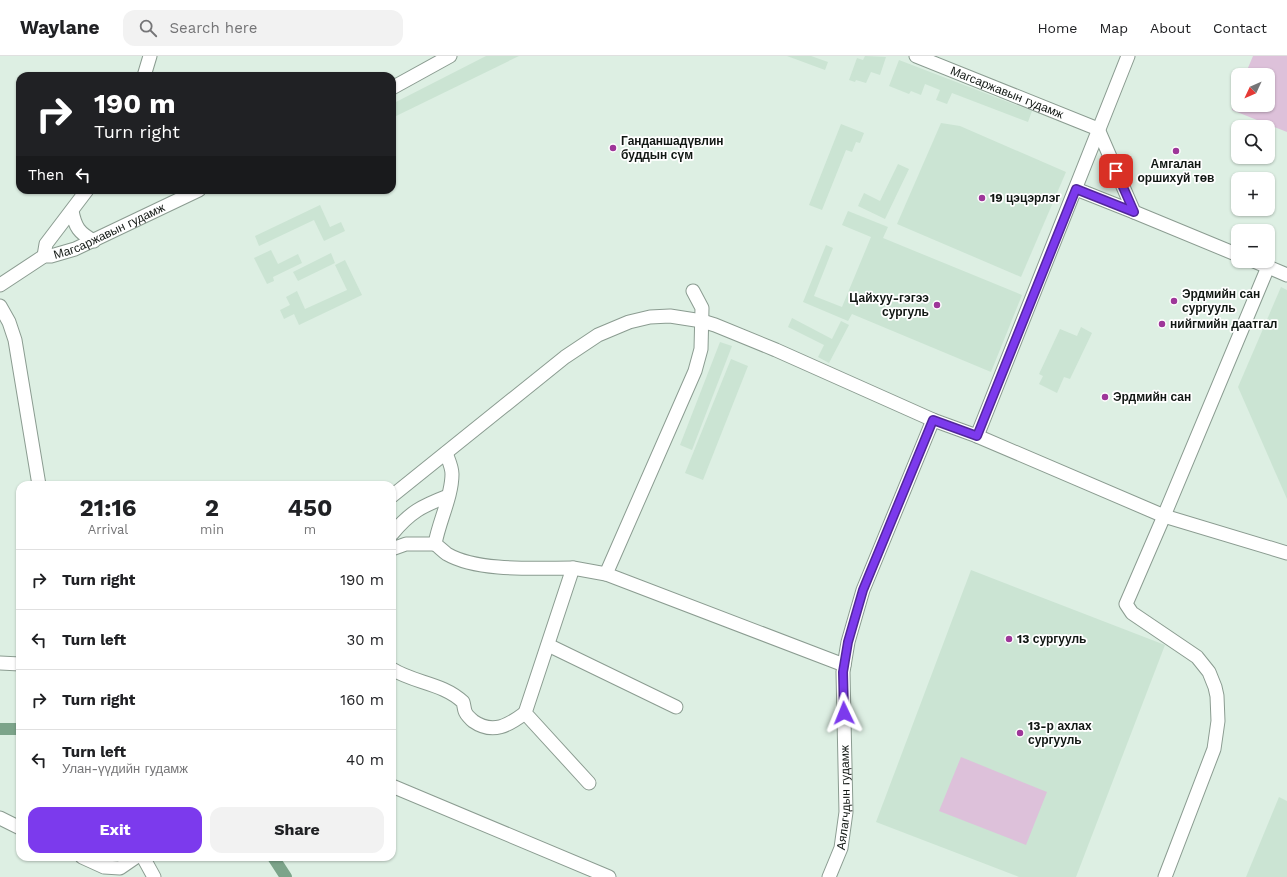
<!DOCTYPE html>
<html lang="en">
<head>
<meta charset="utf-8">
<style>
	body { margin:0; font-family:"Work Sans",sans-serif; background:#f2f2f2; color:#202124; height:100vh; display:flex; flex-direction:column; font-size:15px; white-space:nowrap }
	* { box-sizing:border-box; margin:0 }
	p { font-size:13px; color:#757577 }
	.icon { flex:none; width:22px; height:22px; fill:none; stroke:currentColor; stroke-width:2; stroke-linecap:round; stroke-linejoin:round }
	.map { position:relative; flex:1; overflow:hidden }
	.drawer { position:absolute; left:16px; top:425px; width:380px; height:380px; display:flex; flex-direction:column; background:#fff; border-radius:12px; box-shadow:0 1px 3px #0004 }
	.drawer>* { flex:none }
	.top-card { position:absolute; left:16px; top:16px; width:380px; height:122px; border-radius:12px; box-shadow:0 1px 3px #0004; background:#202124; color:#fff; overflow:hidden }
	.needle { width:26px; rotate:226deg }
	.controls { position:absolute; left:1231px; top:12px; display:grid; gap:8px }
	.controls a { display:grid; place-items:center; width:44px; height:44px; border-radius:8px; background:#fff; box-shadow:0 1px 3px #0004; font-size:20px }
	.pin { position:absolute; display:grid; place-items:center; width:34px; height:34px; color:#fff; margin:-17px; border-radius:8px; box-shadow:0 2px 6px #0006 }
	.me { position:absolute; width:44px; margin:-22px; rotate:358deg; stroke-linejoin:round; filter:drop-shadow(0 0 3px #0008) }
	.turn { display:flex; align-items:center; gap:14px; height:84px; padding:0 12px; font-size:18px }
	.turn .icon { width:52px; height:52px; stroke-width:2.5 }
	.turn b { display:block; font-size:28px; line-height:34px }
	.then { display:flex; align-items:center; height:38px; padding:0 12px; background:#0003; gap:8px; font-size:15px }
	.eta { display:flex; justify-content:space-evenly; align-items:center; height:68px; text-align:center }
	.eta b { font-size:24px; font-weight:700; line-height:28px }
	.cta { display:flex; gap:8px; margin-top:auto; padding:8px 12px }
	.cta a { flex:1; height:46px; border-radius:12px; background:#7c3aed; color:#fff; font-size:16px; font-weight:700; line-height:46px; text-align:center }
	.cta a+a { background:#f2f2f2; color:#202124 }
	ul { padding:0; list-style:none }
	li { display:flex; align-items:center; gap:12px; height:60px; padding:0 12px; border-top:1px solid #e0e0e0 }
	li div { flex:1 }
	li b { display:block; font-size:15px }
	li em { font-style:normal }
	header { display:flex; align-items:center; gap:24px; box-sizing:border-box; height:56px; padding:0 20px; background:#fff; border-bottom:1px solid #e0e0e0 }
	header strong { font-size:19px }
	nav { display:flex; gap:22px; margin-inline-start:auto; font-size:14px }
	.search { width:280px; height:36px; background:#f2f2f2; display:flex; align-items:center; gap:10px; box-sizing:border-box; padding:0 14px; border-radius:12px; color:#757577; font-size:15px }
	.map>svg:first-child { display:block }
	.built { fill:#cbe4d3 }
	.green { fill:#ddc1da }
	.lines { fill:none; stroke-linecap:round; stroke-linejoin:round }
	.canal { stroke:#7ca48a; stroke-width:12 }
	.minor-casing { stroke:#8b9c91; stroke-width:15 }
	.minor { stroke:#fff; stroke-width:13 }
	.route-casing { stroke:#51269a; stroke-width:10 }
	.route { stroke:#7c3aed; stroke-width:7 }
	.poi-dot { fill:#9e3699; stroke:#fff; stroke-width:1.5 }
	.labels { text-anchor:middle; stroke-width:3.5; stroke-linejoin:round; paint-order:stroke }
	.street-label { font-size:12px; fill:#111713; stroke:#fff }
	.poi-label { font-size:12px; font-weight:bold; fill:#111713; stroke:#fff; text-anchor:start }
</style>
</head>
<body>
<header>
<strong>Waylane</strong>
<div class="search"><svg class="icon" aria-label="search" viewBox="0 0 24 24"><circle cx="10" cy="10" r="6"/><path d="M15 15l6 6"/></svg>Search here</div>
<nav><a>Home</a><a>Map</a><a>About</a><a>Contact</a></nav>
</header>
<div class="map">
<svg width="1287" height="821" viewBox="0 0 1287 821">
	<rect width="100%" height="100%" fill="#ddefe3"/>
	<g class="built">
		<polygon points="486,0 519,0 392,62 392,48"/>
		<polygon points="787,0 811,0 828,6 825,14"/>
		<polygon points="865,0 886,1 880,19 871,16 866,27 856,24 855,26 849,24 857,2 863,4"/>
		<polygon points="899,4 1032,55 1028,66 952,37 947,48 936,44 940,34 925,28 921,39 911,35 909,38 889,30"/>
		<polygon points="941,67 960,70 1066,116 1021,221 897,168"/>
		<polygon points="841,68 864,77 860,87 856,86 852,96 846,94 822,154 809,149"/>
		<polygon points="898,108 909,113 885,163 858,150 864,137 880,145"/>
		<polygon points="320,149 330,171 341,166 345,175 324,185 314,164 259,190 255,180"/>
		<polygon points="848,155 888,171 883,182 1022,239 991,316 852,258 848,265 803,246 826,189 833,192 814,240 842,251 871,181 842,169"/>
		<polygon points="271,194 278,208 298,198 302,207 273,221 274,225 267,228 254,202"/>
		<polygon points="331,197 335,207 298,225 293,216"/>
		<polygon points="345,204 362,239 299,269 294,258 284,263 280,254 290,249 286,241 297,235 305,253 347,234 335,209"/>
		<polygon points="1281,231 1287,234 1287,443 1238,331"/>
		<polygon points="792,262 832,283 841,265 849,269 829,307 818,301 824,289 788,271"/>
		<polygon points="1081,271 1092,277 1070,323 1064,321 1057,337 1039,328 1043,320 1039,318 1060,273 1077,280"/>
		<polygon points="720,286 732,290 692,394 680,389"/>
		<polygon points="731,303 748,310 703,424 685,417"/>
		<polygon points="971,514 1165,589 1076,821 1019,821 876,766"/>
		<polygon points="1279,741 1287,745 1287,821 1246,821"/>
	</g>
	<g class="green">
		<polygon points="1253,0 1287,0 1287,76 1232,54 1238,38 1238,49 1268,49 1268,19 1245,19"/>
		<polygon points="961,701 1047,736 1026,789 939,755"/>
	</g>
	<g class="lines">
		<g class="canal">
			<polyline points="0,673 20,673"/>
			<polyline points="273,801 286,821"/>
		</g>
		<g class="minor-casing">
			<g id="minor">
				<path id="s1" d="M916,0L1098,73"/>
				<polyline points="144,20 150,0"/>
				<polyline points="392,32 450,0"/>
				<polyline points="1098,73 1134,156 1238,199"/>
				<polyline points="1076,133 1134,156"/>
				<path d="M72,155C75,171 79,177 94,185"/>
				<polyline points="44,200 46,188 87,134"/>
				<polyline points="1254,205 1287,219"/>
				<path id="s2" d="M0,229L44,200H51L75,193L199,134"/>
				<polyline points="693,235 702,252 701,293 695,315 606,518 844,609"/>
				<polyline points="0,250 9,266 15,284 39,429"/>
				<polyline points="977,380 1128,0"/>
				<path d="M446,397C448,403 452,411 452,418C452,441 439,465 435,488C439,491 443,495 447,498C478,516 537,512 573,512L525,657L589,727"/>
				<polyline points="392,440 565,301 598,279 629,266 650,261 670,260 702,265 715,269 776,294 933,364 977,380 1164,460 1287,497"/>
				<path d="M392,478C410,456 422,450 448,440"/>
				<polyline points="392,493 406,488 435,488"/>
				<polyline points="573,512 606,518"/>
				<polyline points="548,589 676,651"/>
				<polyline points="0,607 20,608"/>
				<path d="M392,613C414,627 443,627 463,646C464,649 464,652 465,655C466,659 470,662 473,665C493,679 509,669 525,657"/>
				<polyline points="392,730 609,821"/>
				<polyline points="0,762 20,772"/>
				<polyline points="82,801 104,811 120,812 136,801"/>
				<polyline points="143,801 154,821"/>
				<path id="s3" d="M829,821L841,792L846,756L843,616L848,586L863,534L933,364"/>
				<polyline points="1165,821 1214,693 1218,665 1217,640 1215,631 1209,616 1197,601 1132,557 1126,548 1161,467 1268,211"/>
			</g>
		</g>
		<use href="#minor" class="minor"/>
	</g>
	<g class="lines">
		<g class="route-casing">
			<polyline id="route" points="844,657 843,616 848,586 863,534 933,364 977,380 1076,133 1134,156 1116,115"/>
		</g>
		<use href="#route" class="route"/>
	</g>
	<g class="poi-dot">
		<circle cx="613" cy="92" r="4"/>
		<circle cx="1176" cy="95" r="4"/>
		<circle cx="982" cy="142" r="4"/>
		<circle cx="1174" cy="245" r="4"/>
		<circle cx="937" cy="249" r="4"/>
		<circle cx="1162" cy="268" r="4"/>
		<circle cx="1105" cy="341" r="4"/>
		<circle cx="1009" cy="583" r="4"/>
		<circle cx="1020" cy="677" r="4"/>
	</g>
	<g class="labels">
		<g class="street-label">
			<text dy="4" stroke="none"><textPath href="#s1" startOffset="98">Магсаржавын гудамж</textPath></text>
			<text dy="4" stroke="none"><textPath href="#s2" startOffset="123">Магсаржавын гудамж</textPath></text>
			<text dy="4" stroke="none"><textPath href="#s3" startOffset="82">Аялагчдын гудамж</textPath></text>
		</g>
		<g class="poi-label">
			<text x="621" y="89">Ганданшадүвлин<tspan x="621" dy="14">буддын сүм</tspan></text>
			<text x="1176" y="112" text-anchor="middle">Амгалан<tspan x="1176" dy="14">оршихуй төв</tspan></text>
			<text x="990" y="146">19 цэцэрлэг</text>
			<text x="1182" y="242">Эрдмийн сан<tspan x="1182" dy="14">сургууль</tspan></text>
			<text x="929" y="246" text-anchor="end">Цайхуу-гэгээ<tspan x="929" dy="14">сургуль</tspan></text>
			<text x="1170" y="272">нийгмийн даатгал</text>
			<text x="1113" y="345">Эрдмийн сан</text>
			<text x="1017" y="587">13 сургууль</text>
			<text x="1028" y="674">13-р ахлах<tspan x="1028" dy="14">сургууль</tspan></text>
		</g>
	</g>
</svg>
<div class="controls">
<a><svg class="needle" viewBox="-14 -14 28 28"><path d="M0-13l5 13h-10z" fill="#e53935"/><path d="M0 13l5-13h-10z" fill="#757577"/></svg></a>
<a><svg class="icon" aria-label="search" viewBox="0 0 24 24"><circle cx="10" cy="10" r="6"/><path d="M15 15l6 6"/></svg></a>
<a>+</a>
<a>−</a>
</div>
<div class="pin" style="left:1116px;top:115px;background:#d93025"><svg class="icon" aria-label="arrive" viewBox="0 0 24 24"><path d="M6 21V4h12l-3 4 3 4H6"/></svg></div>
<svg class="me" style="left:844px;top:657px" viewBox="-20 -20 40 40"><path d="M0-17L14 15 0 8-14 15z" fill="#7c3aed" stroke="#fff" stroke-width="4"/></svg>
<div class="top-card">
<div class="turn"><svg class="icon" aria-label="right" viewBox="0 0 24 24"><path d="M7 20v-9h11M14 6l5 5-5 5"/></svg><div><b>190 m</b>Turn right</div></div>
<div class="then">Then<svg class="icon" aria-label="left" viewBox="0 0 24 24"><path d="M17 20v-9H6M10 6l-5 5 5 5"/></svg></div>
</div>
<section class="drawer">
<div class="eta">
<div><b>21:16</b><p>Arrival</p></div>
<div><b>2</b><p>min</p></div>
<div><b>450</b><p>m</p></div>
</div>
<ul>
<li><svg class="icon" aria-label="right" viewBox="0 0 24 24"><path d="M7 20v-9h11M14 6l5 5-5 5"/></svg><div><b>Turn right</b></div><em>190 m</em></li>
<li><svg class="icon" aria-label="left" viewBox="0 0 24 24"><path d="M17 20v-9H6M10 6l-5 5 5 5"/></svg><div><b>Turn left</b></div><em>30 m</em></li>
<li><svg class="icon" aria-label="right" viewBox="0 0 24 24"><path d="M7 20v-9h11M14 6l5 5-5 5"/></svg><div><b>Turn right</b></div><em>160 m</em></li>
<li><svg class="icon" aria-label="left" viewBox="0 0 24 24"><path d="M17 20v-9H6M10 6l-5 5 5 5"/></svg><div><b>Turn left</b><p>Улан-үүдийн гудамж</p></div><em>40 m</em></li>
</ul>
<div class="cta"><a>Exit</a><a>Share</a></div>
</section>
</div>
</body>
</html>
